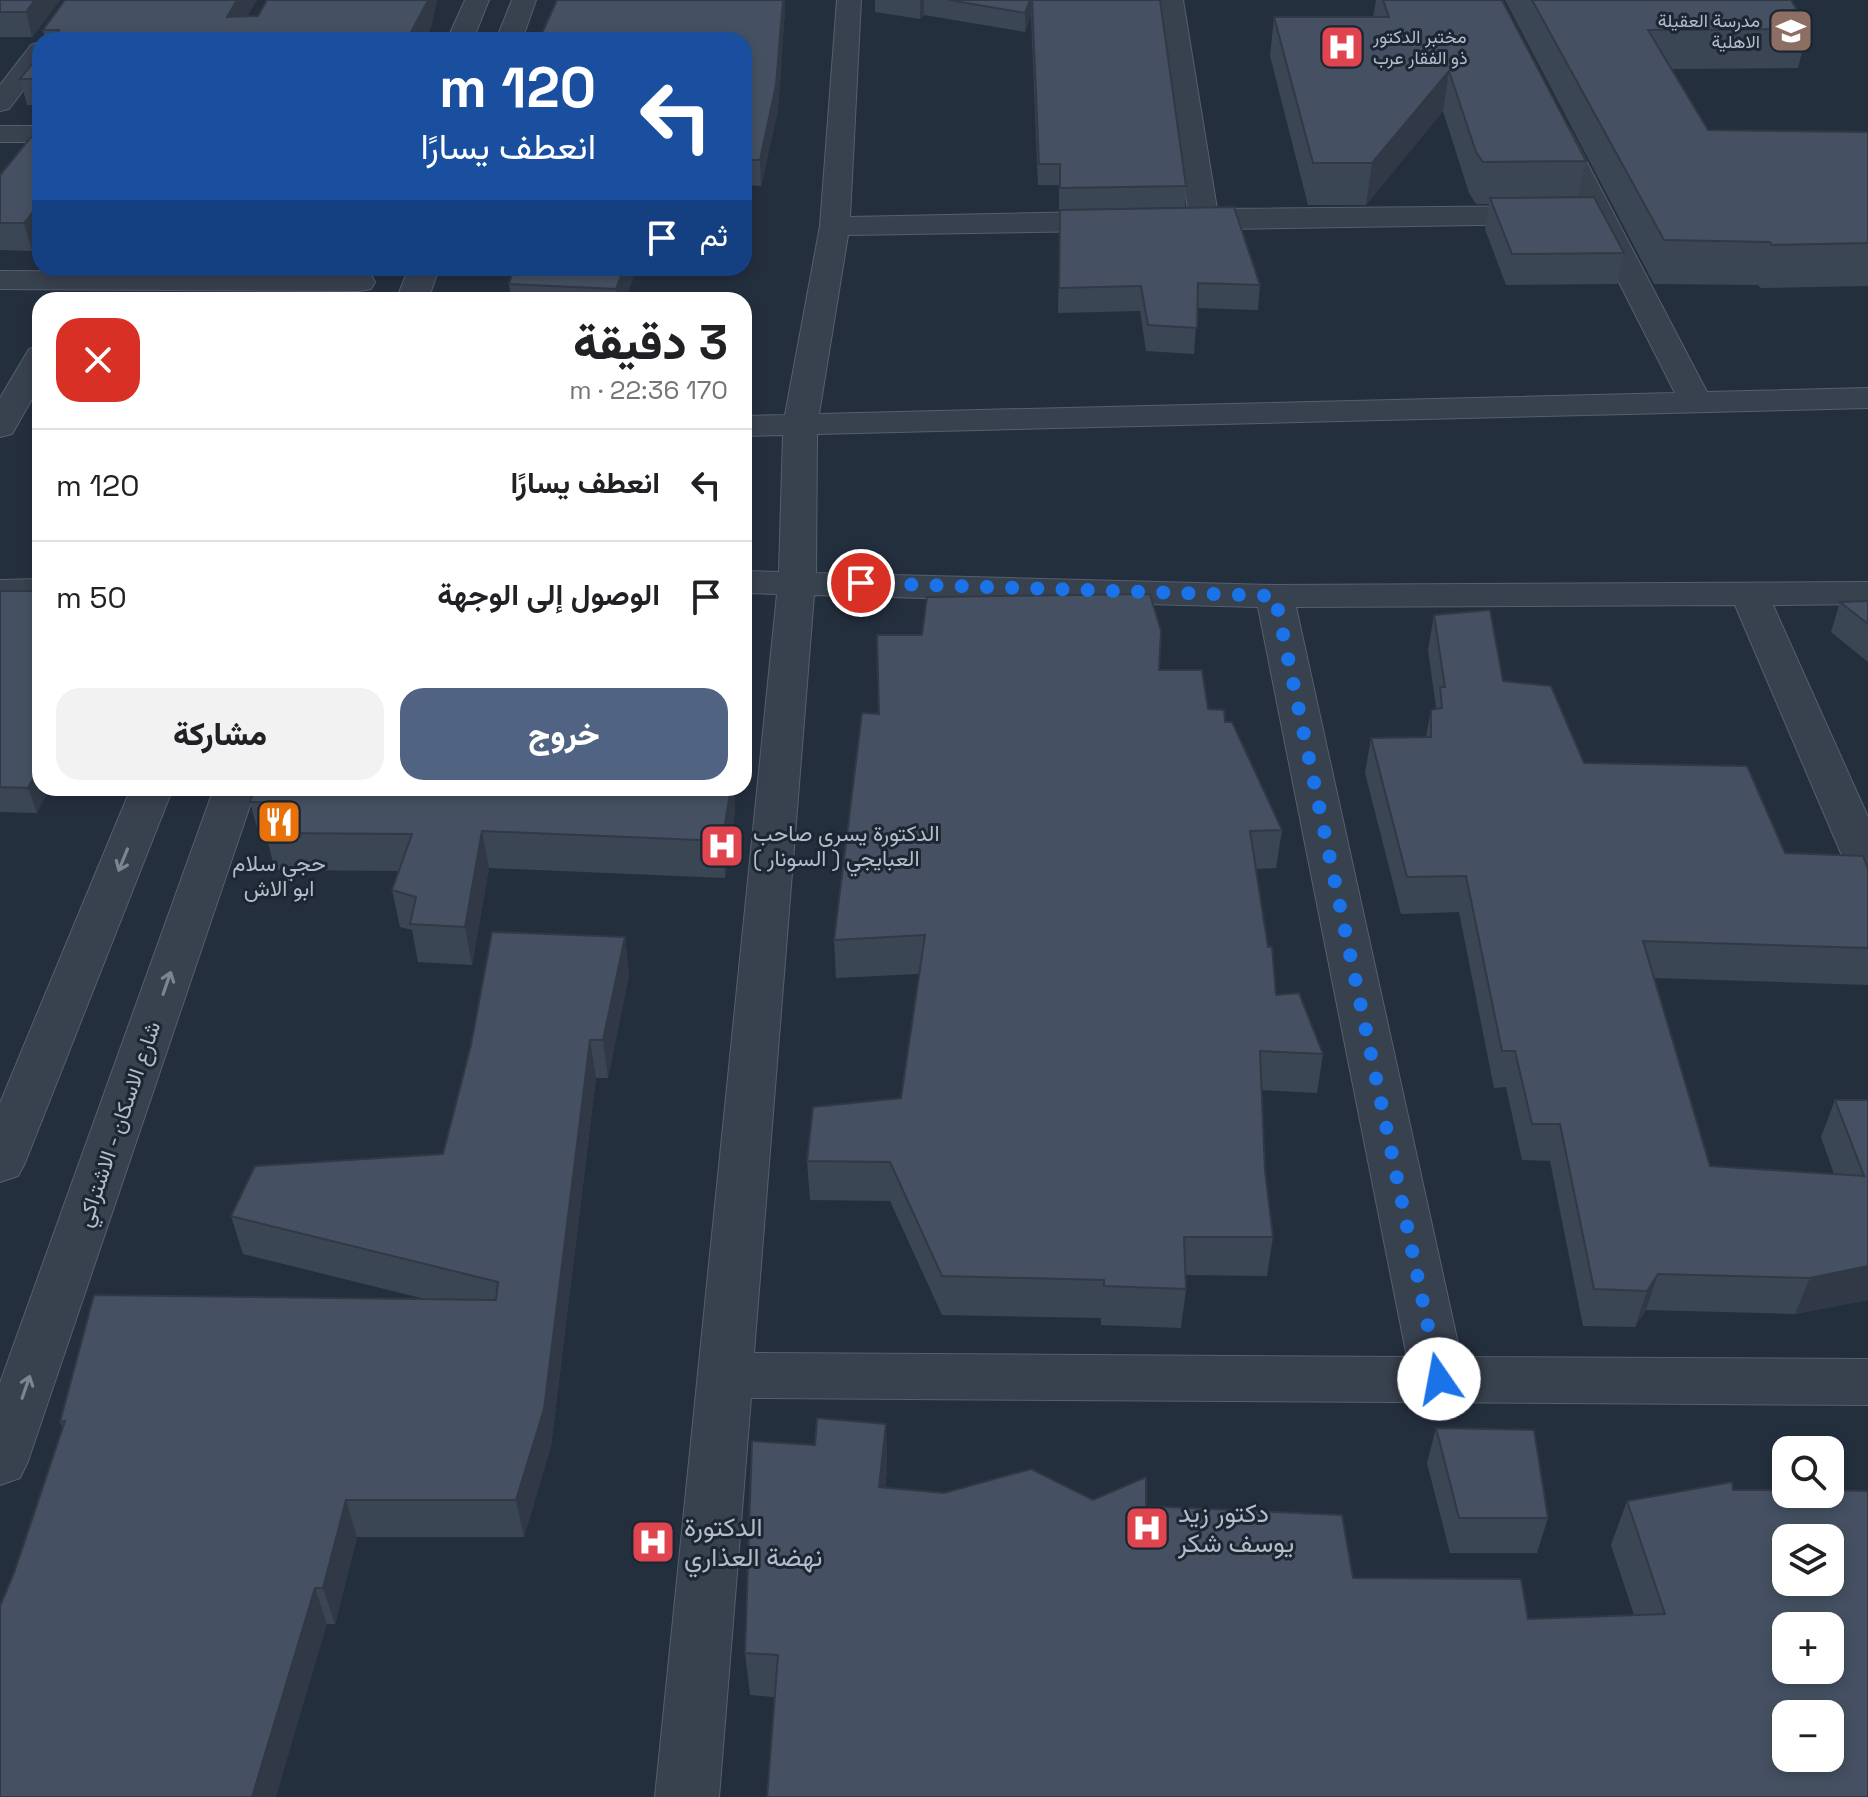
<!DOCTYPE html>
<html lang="ar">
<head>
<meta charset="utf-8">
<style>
	body { margin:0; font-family:"Space Grotesk",Vazirmatn,sans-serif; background:#f2f2f2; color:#202124; direction:rtl; height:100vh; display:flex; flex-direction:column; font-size:30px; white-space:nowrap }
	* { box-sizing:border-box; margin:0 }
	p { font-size:26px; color:#757577 }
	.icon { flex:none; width:44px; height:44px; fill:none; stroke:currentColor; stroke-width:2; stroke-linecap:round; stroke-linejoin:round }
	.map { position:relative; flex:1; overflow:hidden; direction:ltr }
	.sheet { position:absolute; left:32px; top:292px; width:720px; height:504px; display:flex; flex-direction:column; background:#fff; border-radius:24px; box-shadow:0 4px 12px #0003; direction:rtl }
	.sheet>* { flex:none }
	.guide { position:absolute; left:32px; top:32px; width:720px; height:244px; border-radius:24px; box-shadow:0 4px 12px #0003; direction:rtl; background:#1a4fa0; color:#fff; overflow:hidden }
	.controls { position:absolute; left:1772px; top:1436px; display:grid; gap:16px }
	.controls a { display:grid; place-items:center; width:72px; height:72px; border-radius:16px; background:#fff; box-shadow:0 4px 12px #0003; font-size:40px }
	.pin { position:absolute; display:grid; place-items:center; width:68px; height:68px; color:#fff; margin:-34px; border:4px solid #fff; border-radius:50%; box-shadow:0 2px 8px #0007 }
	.me { position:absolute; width:88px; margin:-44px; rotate:348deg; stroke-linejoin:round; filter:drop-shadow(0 0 6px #0008) }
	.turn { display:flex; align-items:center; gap:28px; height:168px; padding:0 24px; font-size:36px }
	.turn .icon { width:104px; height:104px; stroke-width:2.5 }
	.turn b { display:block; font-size:56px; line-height:68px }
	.then { display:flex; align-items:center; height:76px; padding:0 24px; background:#0003; gap:16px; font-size:30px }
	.round { display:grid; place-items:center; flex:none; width:84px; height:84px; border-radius:24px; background:#f2f2f2 }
	.summary { display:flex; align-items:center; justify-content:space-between; height:136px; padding:0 24px }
	h1 { font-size:48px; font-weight:800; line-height:60px }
	.action { display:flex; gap:16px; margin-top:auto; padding:16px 24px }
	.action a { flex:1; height:92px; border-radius:24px; background:#506383; color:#fff; font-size:32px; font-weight:800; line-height:92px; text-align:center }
	.action a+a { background:#f2f2f2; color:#202124 }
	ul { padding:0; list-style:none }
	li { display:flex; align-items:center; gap:24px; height:112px; padding:0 24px; border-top:2px solid #e0e0e0 }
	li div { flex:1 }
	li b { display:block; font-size:30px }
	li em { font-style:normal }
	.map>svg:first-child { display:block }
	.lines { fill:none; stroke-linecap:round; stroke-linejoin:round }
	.minor-casing { stroke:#565f6c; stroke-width:2 }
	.minor { fill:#38414e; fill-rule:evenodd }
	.wall { fill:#3b4654 }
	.shaded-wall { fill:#303945 }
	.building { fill:#455162; stroke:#303945; stroke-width:2; fill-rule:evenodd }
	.oneway { stroke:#7c8592 }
	.route { stroke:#1a73e8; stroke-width:14; stroke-dasharray:0 25.2 }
	.labels { text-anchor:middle; stroke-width:6; stroke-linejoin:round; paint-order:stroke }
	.far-poi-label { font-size:18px; fill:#b4bcc9; stroke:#1d2633; text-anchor:end }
	.poi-label { font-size:22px; fill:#b4bcc9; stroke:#1d2633; text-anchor:start }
	.street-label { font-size:22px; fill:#b4bcc9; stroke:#1d2633 }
	.near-poi-label { font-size:26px; fill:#b4bcc9; stroke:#1d2633; text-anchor:start }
</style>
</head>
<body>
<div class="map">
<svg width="1868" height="1797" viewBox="0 0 1868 1797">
	<rect width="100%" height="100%" fill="#242f3e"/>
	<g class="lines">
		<g class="minor-casing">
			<g id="minor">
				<polygon points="465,0 489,0 473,40 447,40"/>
				<polygon points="512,0 536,0 522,40 496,40"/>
				<path d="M837,0H861L850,217L1188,210L1159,0H1183L1217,209L1548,206L1558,209L1563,215L1558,221L1548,224L848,235L819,414L1675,393L1542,130L1546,124H1566L1570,130L1707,392L1868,388V408L817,434L816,573L1275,585L1868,582V604L1773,605L1868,817V879L1853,875L1846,865L1735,605L1296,607L1461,1357L1868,1359V1405L751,1398L719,1797H655L777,594L744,593V571L779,572L783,435L744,436V416L785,415L820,226ZM814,595L1258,607L1407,1357L754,1353Z"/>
				<polygon points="40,42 40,68 9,109 0,111 0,85 31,45"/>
				<rect x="0" y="126" width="40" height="16"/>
				<polygon points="409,268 439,268 428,300 396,300"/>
				<polygon points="0,271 360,273 371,275 375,282 371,289 360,291 0,289"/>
				<polygon points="40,346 40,385 12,434 0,437 0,398 29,349"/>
				<polygon points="40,579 40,601 0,602 0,580"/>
				<polygon points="131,788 173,788 25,1163 18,1176 0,1182 0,1103"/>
				<polygon points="214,788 256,788 28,1461 20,1478 0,1485 0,1383"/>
			</g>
		</g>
		<use href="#minor" class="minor"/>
	</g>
	<g class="wall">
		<polygon points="0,0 60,0 32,37 0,37"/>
		<polygon points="267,0 437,0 431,27 424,40 45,40 43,30 258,16"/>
		<polygon points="557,0 785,0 785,9 778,110 761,186 744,185 744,40"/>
		<polygon points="875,0 1160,0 1186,186 1185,207 1059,210 1059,185 1038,185 1031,15 1025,32 924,15 920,19 875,12"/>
		<polygon points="1376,0 1502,0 1586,161 1578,197 1624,253 1617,284 1506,285 1485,229 1489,204 1476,204 1469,193 1443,111 1366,205 1308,205 1270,56 1274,17 1373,17"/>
		<polygon points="1505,0 1791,0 1808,29 1798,68 1672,69 1708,130 1868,132 1868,286 1761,288 1758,285 1654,284"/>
		<polygon points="40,54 40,105 27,105 20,79"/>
		<polygon points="40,126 40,240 32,251 0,250 0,175"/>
		<polygon points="1060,210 1260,285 1258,310 1197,308 1194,354 1146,351 1140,311 1058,313"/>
		<polygon points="514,268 637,268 625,300 511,300 509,284"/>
		<polygon points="0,591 37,813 0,812"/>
		<polygon points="1868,601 1868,662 1831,632 1840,602"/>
		<polygon points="1434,615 1503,681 1584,763 1785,853 1868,869 1868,985 1654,978 1710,1166 1834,1174 1821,1137 1835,1100 1868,1100 1868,1300 1795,1314 1646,1310 1635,1327 1583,1326 1550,1161 1522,1160 1506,1087 1494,1088 1459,912 1401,914 1365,773 1371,738 1426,737 1431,710 1435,709 1436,707 1428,650"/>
		<polygon points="1208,709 1225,722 1282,830 1276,868 1256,869 1276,995 1323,1054 1317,1093 1261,1090 1265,1171 1273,1237 1267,1276 1185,1275 1186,1289 1181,1328 1101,1325 1101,1318 942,1315 890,1201 810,1200 807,1161 901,1098 919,974 836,978 834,940 879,714"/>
		<polygon points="255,788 734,788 735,812 725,878 489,868 472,965 418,962 412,930 400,927 392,890 398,871 275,870 267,839 260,839 250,802"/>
		<polygon points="625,937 629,975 608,1078 596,1078 551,1446 524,1537 357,1537 335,1624 327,1624 63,1429 60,1422 425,1299 243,1254 231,1216 443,1154"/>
		<polygon points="886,1424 887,1469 885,1488 944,1493 1093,1500 1146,1506 1353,1578 1528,1619 1634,1615 1611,1545 1627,1501 1733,1490 1868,1797 750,1695 745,1653 815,1445"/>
		<polygon points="1436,1428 1548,1518 1537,1553 1450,1553 1427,1463"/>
	</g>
	<g class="shaded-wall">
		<polygon points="35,0 60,0 32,37 26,12"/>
		<polygon points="237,0 257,0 233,40 227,17"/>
		<polygon points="428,0 437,0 431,27 424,40 407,40"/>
		<polygon points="783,0 785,0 785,9 778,110 761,186 760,160"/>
		<polygon points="920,0 924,0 924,15 920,19"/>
		<polygon points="1030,0 1032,0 1031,15 1025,32 1025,13"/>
		<polygon points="1449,71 1443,111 1366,205 1372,163"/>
		<polygon points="40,203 40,240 32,251 24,223"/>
		<polygon points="624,268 637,268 625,300 617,300 616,289"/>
		<polygon points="750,594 752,630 744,674 744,625"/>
		<polygon points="40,766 40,788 50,788 37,813 28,788"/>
		<polygon points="731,788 734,788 735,812 725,878 722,841"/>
		<polygon points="482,831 489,868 472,965 465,927"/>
		<polygon points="625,937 629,975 608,1078 603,1040"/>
		<polygon points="590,1040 596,1078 551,1446 524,1537 516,1500"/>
		<polygon points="1868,1266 1868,1300 1795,1314 1810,1278"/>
		<polygon points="1658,1274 1646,1310 1635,1327 1647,1291"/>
		<polygon points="886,1424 887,1469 880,1531 879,1487"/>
		<polygon points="346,1500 357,1537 335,1624 323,1588"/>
		<polygon points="315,1588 327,1624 276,1797 252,1797"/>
	</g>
	<g class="building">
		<polygon points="0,0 35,0 26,12 0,12"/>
		<polygon points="65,0 237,0 227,17 258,16 267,0 428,0 407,40 51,40 59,30 43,30"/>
		<polygon points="557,0 783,0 776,85 760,160 744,160 744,40 539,40"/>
		<polygon points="949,0 1030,0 1025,13"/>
		<polygon points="1032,0 1160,0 1186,186 1060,188 1060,164 1039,164"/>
		<polygon points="1383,0 1502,0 1586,161 1483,162 1476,152 1449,71 1372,163 1313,163 1274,17 1389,17"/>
		<polygon points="1532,0 1791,0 1808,29 1648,30 1708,130 1868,132 1868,243 1772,245 1770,242 1664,240"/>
		<polygon points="40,54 40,79 20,79"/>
		<polygon points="40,126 40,203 24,223 0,223 0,175"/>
		<polygon points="1594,197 1624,253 1512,254 1490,198"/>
		<polygon points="1234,207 1260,285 1198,283 1197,328 1148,325 1141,286 1059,288 1060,210"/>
		<polygon points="514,268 624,268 616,289 509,284"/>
		<polygon points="40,583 40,766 28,788 0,787 0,591 35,591"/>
		<polygon points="744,594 750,594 744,625"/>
		<polygon points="1150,594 1161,631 1159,670 1202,670 1208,709 1224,710 1225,722 1232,722 1282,830 1250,831 1268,947 1272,947 1276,995 1299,993 1323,1054 1260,1051 1265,1171 1273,1237 1184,1237 1186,1289 1104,1286 1104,1280 942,1276 890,1162 807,1161 813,1107 901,1098 925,935 834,940 862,713 879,714 877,635 922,635 927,597"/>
		<polygon points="1868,601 1868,624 1840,602"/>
		<polygon points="1490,610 1503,681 1551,686 1584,763 1747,766 1785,853 1863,856 1868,869 1868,948 1643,941 1710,1166 1864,1176 1835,1100 1868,1100 1868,1266 1810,1278 1658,1274 1647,1291 1594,1289 1560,1124 1532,1124 1515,1051 1502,1051 1466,876 1407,877 1371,738 1431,737 1431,710 1442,708 1440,687 1445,687 1434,615"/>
		<polygon points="255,788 731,788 722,841 482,831 465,927 410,924 416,897 392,890 412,834 265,833 278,802 250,802"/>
		<polygon points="492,932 625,937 603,1040 590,1040 544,1409 516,1500 346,1500 323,1588 315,1588 252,1797 0,1797 0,1606 14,1573 65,1421 60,1422 94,1295 496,1300 498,1282 231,1216 255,1166 443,1154 471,1045"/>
		<path d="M817,1418L886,1424L879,1487L944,1493L1031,1469L1093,1500L1146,1477V1506L1342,1515L1353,1578L1521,1579L1528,1619L1665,1614L1627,1501L1732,1482L1733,1490H1786V1494H1830V1490L1868,1491V1797H767L778,1655L745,1653L752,1441L815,1445ZM1786,1538H1830V1582H1786ZM1786,1626H1830V1670H1786ZM1786,1714H1830V1758H1786Z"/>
		<polygon points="1436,1428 1534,1430 1548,1518 1459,1518"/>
	</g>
	<defs><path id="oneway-shaft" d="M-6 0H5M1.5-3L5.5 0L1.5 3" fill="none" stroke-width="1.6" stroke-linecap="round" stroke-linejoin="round" transform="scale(2)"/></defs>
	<g class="oneway">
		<use href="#oneway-shaft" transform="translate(123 860) rotate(112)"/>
		<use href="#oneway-shaft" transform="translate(167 983) rotate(-71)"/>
		<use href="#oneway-shaft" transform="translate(26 1387) rotate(-71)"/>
	</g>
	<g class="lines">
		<polyline class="route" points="861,583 1275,596 1439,1379"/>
	</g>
	<defs>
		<g id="school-square" transform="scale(2.3)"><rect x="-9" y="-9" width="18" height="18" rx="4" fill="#8d6e63" stroke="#1d2633"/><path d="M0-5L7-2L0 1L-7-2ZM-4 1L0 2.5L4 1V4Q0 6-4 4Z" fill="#fff"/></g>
		<g id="hospital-square" transform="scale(2.3)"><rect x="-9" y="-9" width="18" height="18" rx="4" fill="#e0444e" stroke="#1d2633"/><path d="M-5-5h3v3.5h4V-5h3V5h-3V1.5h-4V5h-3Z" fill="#fff"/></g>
		<g id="restaurant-square" transform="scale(2.3)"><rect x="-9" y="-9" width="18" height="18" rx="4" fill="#e8710a" stroke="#1d2633"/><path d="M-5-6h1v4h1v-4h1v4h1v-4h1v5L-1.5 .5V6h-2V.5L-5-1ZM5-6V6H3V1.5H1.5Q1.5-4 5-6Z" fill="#fff"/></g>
	</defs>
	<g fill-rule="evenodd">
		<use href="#school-square" x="1791" y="31"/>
		<use href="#hospital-square" x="1342" y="47"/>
		<use href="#restaurant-square" x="279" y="822"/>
		<use href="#hospital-square" x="722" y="846"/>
		<use href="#hospital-square" x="1147" y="1528"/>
		<use href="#hospital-square" x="653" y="1542"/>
	</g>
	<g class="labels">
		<g class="far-poi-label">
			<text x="1760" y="27">مدرسة العقيلة<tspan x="1760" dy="21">الاهلية</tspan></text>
			<text x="1373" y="43" text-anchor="start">مختبر الدكتور<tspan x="1373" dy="21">ذو الفقار عرب</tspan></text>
		</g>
		<g class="poi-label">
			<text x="753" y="841">الدكتورة يسرى صاحب<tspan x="753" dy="25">العبايجي ( السونار )</tspan></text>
			<text x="279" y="871" text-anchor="middle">حجي سلام<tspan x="279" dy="25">ابو الاش</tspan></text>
		</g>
		<g class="street-label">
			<text transform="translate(118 1124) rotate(-71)" y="8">شارع الاسكان - الاشتراكي</text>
		</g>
		<g class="near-poi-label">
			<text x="1178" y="1522">دكتور زيد<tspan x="1178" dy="30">يوسف شكر</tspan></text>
			<text x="684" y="1536">الدكتورة<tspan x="684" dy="30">نهضة العذاري</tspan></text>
		</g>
	</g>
</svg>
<div class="controls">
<a><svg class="icon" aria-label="search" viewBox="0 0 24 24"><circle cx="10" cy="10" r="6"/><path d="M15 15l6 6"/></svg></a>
<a><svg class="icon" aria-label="layers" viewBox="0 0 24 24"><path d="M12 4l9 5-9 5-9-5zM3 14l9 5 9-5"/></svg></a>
<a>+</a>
<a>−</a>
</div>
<div class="pin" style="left:861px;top:583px;background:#d93025"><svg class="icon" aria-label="arrive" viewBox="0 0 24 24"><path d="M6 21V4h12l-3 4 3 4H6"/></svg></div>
<svg class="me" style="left:1439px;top:1379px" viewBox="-20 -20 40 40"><circle r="19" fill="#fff"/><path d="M0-13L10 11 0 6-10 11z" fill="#1a73e8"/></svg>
<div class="guide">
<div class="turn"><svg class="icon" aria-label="left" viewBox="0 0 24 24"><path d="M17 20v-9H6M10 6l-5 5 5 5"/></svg><div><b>120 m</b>انعطف يسارًا</div></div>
<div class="then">ثم<svg class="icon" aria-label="arrive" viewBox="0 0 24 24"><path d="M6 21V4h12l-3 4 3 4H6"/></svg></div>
</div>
<section class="sheet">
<div class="summary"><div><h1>3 دقيقة</h1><p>170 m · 22:36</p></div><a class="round" style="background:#d93025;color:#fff"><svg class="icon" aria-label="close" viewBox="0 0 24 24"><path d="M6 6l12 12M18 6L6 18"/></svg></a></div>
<ul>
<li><svg class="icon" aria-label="left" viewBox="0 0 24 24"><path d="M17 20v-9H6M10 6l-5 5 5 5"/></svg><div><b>انعطف يسارًا</b></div><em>120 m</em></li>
<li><svg class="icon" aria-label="arrive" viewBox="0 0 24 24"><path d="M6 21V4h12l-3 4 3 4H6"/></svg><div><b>الوصول إلى الوجهة</b></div><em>50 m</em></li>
</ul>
<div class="action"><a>خروج</a><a>مشاركة</a></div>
</section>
</div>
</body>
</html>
